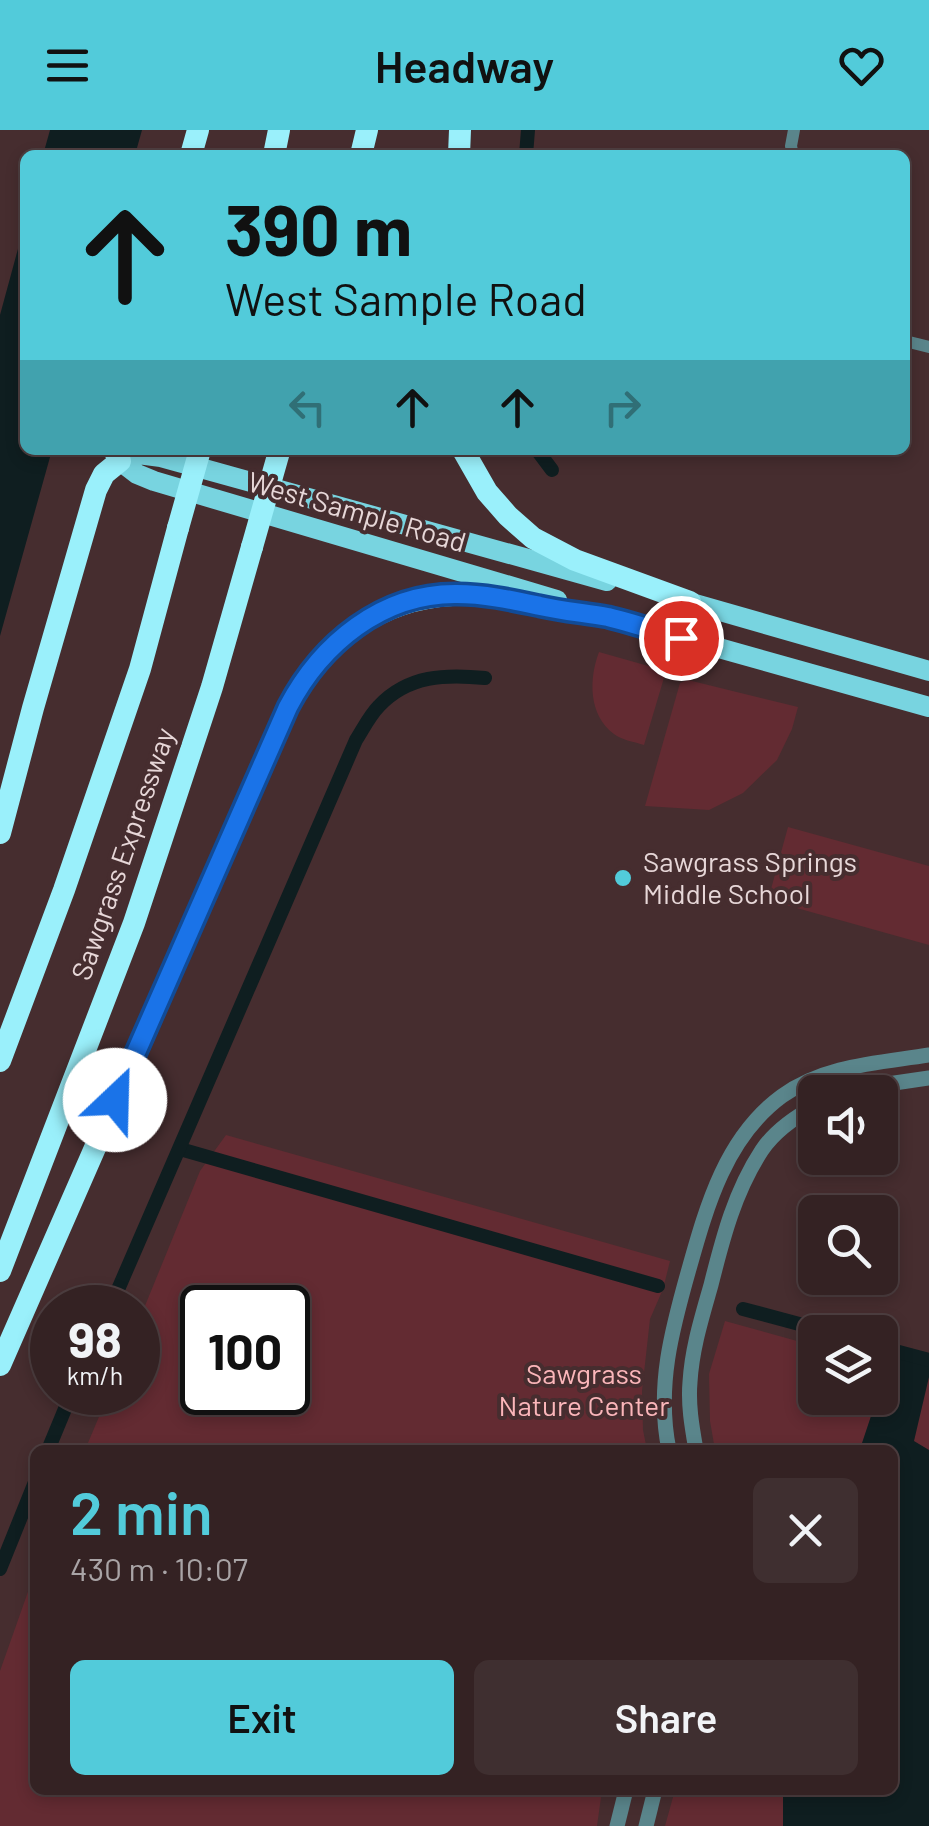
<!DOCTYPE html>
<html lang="en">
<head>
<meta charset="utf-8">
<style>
	body { margin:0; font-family:Barlow,sans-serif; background:#3f2f30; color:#f1f3f6; height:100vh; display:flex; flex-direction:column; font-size:38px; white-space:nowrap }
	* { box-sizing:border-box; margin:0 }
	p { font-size:32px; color:#a9a4a6 }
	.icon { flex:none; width:55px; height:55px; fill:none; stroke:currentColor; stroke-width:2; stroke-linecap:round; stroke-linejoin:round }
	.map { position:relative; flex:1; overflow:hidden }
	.side { position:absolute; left:30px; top:1315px; width:868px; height:350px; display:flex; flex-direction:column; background:#342223; border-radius:15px; box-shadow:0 5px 15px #0003,0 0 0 2px #4e3f41 }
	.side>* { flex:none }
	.hud { position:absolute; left:20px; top:20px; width:890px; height:305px; border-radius:15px; box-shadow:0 5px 15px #0003,0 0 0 2px #4e3f41; background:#52cbda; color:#111; overflow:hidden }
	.fabs { position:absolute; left:798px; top:945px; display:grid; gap:20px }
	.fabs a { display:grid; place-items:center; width:100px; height:100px; border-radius:15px; background:#342223; box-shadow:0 5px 15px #0003,0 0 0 2px #4e3f41; font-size:50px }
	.speed { position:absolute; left:30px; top:1155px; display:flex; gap:20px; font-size:50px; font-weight:700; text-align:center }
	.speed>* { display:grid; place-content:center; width:130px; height:130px; border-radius:50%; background:#342223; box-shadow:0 5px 15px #0003,0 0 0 2px #4e3f41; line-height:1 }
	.speed small { font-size:25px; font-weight:400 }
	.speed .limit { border:5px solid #111; border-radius:15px; background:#fff; color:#111 }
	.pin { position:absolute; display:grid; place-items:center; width:85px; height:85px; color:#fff; margin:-42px; border:5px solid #fff; border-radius:50%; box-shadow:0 2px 10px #0007 }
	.me { position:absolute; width:110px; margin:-55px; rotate:24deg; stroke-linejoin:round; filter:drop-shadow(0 0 8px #0008) }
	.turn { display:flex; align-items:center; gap:35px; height:210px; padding:0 40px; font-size:45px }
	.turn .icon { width:130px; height:130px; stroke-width:2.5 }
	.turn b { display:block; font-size:70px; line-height:85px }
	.lanes { display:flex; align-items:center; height:95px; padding:0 40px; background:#0003; justify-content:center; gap:50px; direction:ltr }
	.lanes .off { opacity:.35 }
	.round { display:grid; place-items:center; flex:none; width:105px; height:105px; border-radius:15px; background:#3f2f30 }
	.head { display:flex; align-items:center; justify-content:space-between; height:170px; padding:0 40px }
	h1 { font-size:60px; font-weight:600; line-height:75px; color:#52cbda }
	.button { display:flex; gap:20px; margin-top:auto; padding:20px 40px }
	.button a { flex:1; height:115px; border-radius:15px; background:#52cbda; color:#111; font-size:40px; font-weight:600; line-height:115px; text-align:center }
	.button a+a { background:#3f2f30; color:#f1f3f6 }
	header { display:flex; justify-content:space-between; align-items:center; height:130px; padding:0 40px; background:#52cbda; color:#111; font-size:45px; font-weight:600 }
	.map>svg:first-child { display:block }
	.green { fill:#632b32; fill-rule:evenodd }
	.water { fill:#0f1e20 }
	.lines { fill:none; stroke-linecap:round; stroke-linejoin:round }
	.canal { stroke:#0f1e20; stroke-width:14 }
	.minor { stroke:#5a858b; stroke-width:12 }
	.tertiary { stroke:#5a858b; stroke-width:15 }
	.primary { stroke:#78d4e0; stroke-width:20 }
	.motorway { stroke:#9af0fb; stroke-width:22 }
	.motorway-bridge { stroke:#9af0fb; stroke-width:22 }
	.route-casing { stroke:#114b97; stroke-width:25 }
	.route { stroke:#1a73e8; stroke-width:18 }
	.poi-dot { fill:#52cbda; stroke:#462d2f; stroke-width:4 }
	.labels { text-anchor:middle; stroke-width:8; stroke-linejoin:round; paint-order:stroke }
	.street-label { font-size:28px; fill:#e7d7d8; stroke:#462d2f }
	.poi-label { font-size:28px; fill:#e7d7d8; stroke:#462d2f; text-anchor:start }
	.park-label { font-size:28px; fill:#fbb6ba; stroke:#462d2f }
</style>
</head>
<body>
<header><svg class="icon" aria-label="menu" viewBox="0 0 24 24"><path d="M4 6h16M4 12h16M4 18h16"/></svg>Headway<svg class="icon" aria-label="heart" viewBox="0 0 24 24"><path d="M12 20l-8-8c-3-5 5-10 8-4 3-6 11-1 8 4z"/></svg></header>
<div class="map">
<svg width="929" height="1696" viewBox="0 0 929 1696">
	<rect width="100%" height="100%" fill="#462d2f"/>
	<g class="green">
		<path d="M599,522L666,541L644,615C635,612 621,610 614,604C588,585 589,548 599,522Z"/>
		<polygon points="688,550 798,577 792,599 777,630 743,663 709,680 645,676 680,553"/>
		<polygon points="788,697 929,736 929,815 768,770"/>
		<path d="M226,1005L670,1131L663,1159L650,1189L642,1261L643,1300L647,1320H85L109,1263L138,1262V1193L200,1041ZM202,1178H288V1262H202Z"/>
		<polygon points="725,1191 815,1216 815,1268 880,1268 880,1234 929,1248 929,1696 665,1696 675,1660 892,1660 892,1320 715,1320 710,1291 709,1244"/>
		<polygon points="35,1442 35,1660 602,1660 597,1696 0,1696 0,1541"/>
	</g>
	<g class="water">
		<polygon points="50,0 142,0 135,25 43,25"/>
		<polygon points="25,93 25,320 52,320 0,506 0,185"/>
		<polygon points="893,1220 929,1230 929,1247 914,1311 929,1320 929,1696 783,1696 783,1660 892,1660 892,1320 853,1320 861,1316 877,1268 880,1268 880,1259"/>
	</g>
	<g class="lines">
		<g class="canal">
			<polyline points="526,25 528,0"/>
			<polyline points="537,320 552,340"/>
			<polyline points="180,1019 658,1156"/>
			<path d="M110,1178L356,610C363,599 370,585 379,576C408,545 446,544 485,548"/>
			<polyline points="743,1179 829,1202"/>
			<polyline points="880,1217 929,1230"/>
			<polyline points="48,1320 72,1262"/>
			<polyline points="0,1439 35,1352"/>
		</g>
		<g class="minor">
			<polyline points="793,25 791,16 794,0"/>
			<polyline points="905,211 929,217"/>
		</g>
		<g class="tertiary">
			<polyline points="851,962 874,956 929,948"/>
			<path d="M669,1320C656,1257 672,1199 689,1139C707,1075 726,1007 782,966C825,935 879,933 929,925"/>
			<path d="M696,1320C692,1297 688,1275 690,1252C692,1218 702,1187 711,1155C723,1107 735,1061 762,1020C775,1001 795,987 815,976"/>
			<polyline points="617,1696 626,1660"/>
			<polyline points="646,1696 655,1660"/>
		</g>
		<g class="primary">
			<polyline points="678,469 929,541"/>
			<polyline points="557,470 154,351 137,344 120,331 138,324 161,327 607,451"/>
			<polyline points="594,483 929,577"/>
		</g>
		<g class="motorway">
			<polyline points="191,25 198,0"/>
			<polyline points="274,25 279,0"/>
			<polyline points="361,25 367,0"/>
			<polyline points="459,25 460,0"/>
			<polyline points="463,320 487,362 508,386 533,408 575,430 690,472"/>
			<polyline points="0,703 33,578 96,360 104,344 120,331 114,320"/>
			<polyline points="0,931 64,760 140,539 178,398"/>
			<polyline points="0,1141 134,793 212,557 252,417"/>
			<path d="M0,1235L288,577C327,501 395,459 482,465C502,466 522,472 542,476C565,481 588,484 610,488"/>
		</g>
		<g class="motorway-bridge">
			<polyline points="178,398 200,320"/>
			<polyline points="252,417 279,322"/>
		</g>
	</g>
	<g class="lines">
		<g class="route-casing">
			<path id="route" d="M115,970L288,577C321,514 382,463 457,464C485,464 512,470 540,476C562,481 585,483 608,487C632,493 657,501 681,508"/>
		</g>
		<use href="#route" class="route"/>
	</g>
	<circle class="poi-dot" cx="623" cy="748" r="10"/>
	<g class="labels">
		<g class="street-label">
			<text transform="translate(357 382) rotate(16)" y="10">West Sample Road</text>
			<text transform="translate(123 724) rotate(-71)" y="10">Sawgrass Expressway</text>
		</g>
		<g class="poi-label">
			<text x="643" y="742">Sawgrass Springs<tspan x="643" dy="32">Middle School</tspan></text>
		</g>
		<g class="park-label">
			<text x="584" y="1254">Sawgrass<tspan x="584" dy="32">Nature Center</tspan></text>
		</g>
	</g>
</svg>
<div class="fabs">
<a><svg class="icon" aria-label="sound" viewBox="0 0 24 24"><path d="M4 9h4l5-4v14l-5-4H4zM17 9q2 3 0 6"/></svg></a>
<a><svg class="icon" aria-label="search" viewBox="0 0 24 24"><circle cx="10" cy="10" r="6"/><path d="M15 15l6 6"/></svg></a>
<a><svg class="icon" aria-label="layers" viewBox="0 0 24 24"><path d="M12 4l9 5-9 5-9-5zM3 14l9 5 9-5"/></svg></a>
</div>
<div class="speed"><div>98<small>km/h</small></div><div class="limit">100</div></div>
<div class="pin" style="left:681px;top:508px;background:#d93025"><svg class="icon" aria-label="arrive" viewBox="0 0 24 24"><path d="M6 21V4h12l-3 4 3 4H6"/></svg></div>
<svg class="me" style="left:115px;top:970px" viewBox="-20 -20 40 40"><circle r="19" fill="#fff"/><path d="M0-13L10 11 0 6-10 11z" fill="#1a73e8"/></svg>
<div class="hud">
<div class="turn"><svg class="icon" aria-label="ahead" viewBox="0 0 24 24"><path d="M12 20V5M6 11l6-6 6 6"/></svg><div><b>390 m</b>West Sample Road</div></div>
<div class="lanes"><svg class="icon off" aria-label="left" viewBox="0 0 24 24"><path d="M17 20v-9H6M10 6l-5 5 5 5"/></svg><svg class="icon" aria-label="ahead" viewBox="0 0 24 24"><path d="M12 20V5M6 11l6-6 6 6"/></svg><svg class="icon" aria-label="ahead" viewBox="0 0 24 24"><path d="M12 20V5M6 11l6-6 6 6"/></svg><svg class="icon off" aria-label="right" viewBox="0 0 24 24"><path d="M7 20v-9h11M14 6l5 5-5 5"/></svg></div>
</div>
<section class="side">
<div class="head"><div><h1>2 min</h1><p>430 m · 10:07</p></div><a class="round"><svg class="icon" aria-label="close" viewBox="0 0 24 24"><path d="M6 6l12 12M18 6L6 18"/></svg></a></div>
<div class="button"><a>Exit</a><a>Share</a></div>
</section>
</div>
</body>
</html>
